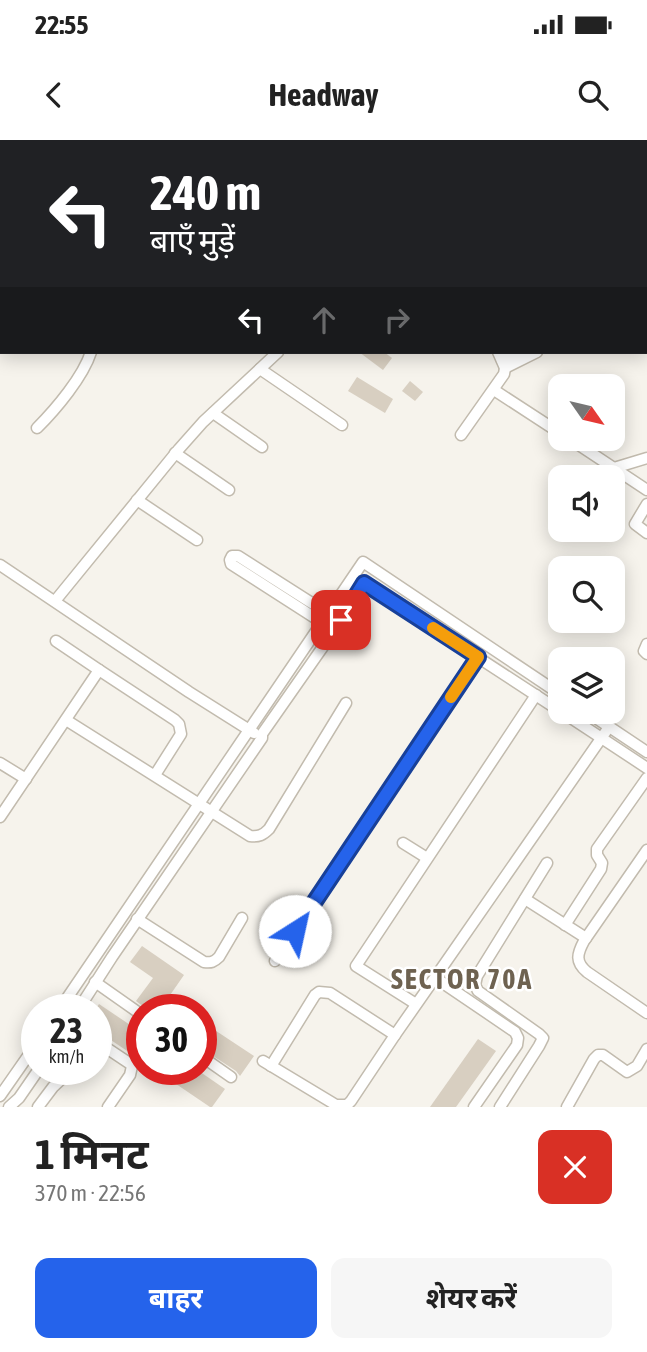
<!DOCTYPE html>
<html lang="hi">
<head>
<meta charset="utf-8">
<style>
	body { margin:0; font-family:"Asap Condensed","Noto Sans Devanagari",sans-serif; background:#f6f6f6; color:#222; height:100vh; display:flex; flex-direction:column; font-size:26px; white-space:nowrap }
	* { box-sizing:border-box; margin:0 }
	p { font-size:23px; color:#767676 }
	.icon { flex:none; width:38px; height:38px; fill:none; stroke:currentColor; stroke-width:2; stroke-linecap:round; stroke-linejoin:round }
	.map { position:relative; height:967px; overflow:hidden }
	.drawer { display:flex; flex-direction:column; background:#fff; flex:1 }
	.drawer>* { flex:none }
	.top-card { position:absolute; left:0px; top:0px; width:648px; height:214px; box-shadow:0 4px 18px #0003; background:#202124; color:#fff; overflow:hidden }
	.needle { width:46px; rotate:124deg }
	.fabs { position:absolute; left:548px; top:234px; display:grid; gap:14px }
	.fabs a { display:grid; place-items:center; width:77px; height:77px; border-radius:14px; background:#fff; box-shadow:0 4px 18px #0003; font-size:35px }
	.speed { position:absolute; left:21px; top:854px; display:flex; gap:14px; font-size:35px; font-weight:700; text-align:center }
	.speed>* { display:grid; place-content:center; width:91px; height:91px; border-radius:50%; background:#fff; box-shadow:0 4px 18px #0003; line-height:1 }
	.speed small { font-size:18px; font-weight:400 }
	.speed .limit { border:10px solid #d22; background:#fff; color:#111 }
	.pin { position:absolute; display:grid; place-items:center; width:60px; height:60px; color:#fff; margin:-30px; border-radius:14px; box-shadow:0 4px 10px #0006 }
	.me { position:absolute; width:77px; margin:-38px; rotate:35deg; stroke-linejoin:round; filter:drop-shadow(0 0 5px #0008) }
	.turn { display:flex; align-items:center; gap:24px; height:147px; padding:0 35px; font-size:32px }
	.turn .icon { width:91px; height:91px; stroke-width:2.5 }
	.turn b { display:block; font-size:49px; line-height:60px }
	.lanes { display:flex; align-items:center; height:66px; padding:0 35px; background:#0003; justify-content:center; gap:35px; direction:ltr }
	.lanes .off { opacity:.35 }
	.round { display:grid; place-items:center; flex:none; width:74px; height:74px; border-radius:14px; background:#f6f6f6 }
	.head { display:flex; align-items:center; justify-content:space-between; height:119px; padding:0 35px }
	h1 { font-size:42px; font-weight:700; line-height:52px }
	.primary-button { display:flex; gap:14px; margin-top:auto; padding:14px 35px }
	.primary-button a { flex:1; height:80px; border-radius:14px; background:#2563eb; color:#fff; font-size:28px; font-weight:700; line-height:80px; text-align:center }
	.primary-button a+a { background:#f6f6f6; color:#222 }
	.status { display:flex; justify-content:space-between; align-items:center; height:49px; padding:0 35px; background:#fff; direction:ltr }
	.status svg { height:19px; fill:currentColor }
	header { display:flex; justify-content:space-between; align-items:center; height:91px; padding:0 35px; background:#fff; font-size:32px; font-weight:700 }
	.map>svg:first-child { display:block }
	.building { fill:#d8cfc1 }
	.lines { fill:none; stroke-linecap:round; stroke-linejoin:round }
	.minor-casing { stroke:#c2bbae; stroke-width:13 }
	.minor { stroke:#fff; stroke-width:10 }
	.route-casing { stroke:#184099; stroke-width:18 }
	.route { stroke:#2563eb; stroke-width:12 }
	.slow { stroke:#f59e0b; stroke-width:12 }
	.labels { text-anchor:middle; stroke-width:5; stroke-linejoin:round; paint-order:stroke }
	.district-label { font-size:28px; font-weight:bold; letter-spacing:2px; fill:#6e6250; stroke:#fff }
</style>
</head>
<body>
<div class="status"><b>22:55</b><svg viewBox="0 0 49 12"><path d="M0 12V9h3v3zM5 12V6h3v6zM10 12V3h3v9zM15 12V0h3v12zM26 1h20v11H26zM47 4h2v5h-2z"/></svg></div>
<header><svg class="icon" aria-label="back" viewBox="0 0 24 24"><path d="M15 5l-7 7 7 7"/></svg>Headway<svg class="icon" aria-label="search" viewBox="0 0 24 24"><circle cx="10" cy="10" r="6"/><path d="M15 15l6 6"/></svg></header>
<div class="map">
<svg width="647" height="967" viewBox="0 0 647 967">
	<rect width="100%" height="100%" fill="#f6f3ec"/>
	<g class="building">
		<polygon points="359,212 384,212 392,218 383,230"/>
		<polygon points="357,237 393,259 385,273 348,251"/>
		<polygon points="410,241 423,252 415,261 402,251"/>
		<polygon points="142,806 184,835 168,858 185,870 148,870 136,861 153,838 130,822"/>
		<polygon points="99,864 142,893 142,921 96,890 96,869"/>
		<polygon points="201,881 254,916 240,936 236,931 201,908"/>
		<polygon points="478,899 496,911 456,967 430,967"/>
		<polygon points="154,929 196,929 225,949 212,967 210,967"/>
	</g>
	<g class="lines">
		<g class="minor-casing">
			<g id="minor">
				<polyline points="396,2 399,0"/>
				<polyline points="646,54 647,54"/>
				<polyline points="646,162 647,139"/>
				<polyline points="0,201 2,200"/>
				<polyline points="502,220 520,212"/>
				<polyline points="505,228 537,212"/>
				<polyline points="260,229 342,285"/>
				<polyline points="494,250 560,293"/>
				<polyline points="213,273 262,307"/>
				<path d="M37,288C56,269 83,237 91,212"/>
				<polyline points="461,295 504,234 505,228 498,212"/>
				<polyline points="570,299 647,350"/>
				<polyline points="175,313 229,350"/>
				<polyline points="614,328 647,318"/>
				<polyline points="137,360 197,400"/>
				<polyline points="647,364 635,384 647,393"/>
				<polyline points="0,425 189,552 254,593"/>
				<polyline points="55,461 179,309 203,282 278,212"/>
				<polyline points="326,485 231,424 230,420 232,416 238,416 332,476"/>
				<polyline points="56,501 99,530 175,580 179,584 181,594 155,635"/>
				<polyline points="647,504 644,511 647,514"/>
				<polyline points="562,572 647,628"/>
				<polyline points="587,572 647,612"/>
				<path d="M66,580L250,696C259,697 263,695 269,689L346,563"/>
				<polyline points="0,623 26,639"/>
				<polyline points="0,677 99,530"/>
				<polyline points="403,703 427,718"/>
				<path d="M647,710L584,801C577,814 575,822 587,832L647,873"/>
				<polyline points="525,759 586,798"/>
				<path d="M137,779L204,822C211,823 214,822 219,817L242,778"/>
				<polyline points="565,785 601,729 602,723 597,715 597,709 647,638"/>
				<polyline points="275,821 478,517"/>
				<polyline points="95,842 142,875"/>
				<polyline points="432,842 609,587"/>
				<polyline points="416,864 356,826 536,555"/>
				<polyline points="59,870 363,422 560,554"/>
				<polyline points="78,870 112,817 262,598 262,594 334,491 364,443 560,571"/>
				<polyline points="96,901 129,923 132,926 130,935 108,967"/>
				<polyline points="201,916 231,937"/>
				<polyline points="263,921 336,965 347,965 351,961 395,895 432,842 440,841 515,892 518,898 517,905 474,967"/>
				<polyline points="271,926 315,855 319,852 330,853 395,895"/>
				<polyline points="0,956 37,903"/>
				<polyline points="9,967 19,958 39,929"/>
				<polyline points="38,967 53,947 72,929"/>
				<polyline points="500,967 539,906 543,898 539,894 478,851 475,845 477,836 547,723"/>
				<polyline points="567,967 594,919 598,915 603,915 627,932 637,926 647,909"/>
			</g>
		</g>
		<use href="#minor" class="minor"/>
	</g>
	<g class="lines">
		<g class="route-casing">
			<polyline id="route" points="295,791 478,517 364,443 341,480"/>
		</g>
		<use href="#route" class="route"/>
		<polyline class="slow" points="433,488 478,517 451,557"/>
	</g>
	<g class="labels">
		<g class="district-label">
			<text x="462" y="849">SECTOR 70A</text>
		</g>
	</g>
</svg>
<div class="fabs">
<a><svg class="needle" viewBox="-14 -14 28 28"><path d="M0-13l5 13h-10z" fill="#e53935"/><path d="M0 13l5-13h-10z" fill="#767676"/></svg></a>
<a><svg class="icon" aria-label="sound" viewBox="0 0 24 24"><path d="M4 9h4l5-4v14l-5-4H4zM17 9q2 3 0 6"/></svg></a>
<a><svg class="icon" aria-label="search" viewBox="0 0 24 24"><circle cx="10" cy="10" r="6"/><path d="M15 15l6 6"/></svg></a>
<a><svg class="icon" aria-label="layers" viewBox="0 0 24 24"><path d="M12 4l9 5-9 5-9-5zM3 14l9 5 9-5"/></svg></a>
</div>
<div class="speed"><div>23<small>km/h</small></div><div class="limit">30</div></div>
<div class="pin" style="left:341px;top:480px;background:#d93025"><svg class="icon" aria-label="arrive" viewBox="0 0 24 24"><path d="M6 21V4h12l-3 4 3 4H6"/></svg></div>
<svg class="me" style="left:295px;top:791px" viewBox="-20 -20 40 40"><circle r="19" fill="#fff"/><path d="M0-13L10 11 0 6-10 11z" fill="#2563eb"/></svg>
<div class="top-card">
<div class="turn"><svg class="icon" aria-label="left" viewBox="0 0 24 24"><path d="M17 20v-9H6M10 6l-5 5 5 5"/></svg><div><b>240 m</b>बाएँ मुड़ें</div></div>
<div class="lanes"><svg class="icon" aria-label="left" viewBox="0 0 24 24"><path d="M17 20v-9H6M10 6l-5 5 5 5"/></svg><svg class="icon off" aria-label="ahead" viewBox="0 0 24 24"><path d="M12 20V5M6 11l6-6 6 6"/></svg><svg class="icon off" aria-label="right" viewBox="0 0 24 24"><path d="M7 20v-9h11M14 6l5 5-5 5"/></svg></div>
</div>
</div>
<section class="drawer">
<div class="head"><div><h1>1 मिनट</h1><p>370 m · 22:56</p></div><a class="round" style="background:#d93025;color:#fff"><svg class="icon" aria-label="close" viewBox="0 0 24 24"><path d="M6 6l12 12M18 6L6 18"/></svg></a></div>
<div class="primary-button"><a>बाहर</a><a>शेयर करें</a></div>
</section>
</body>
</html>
